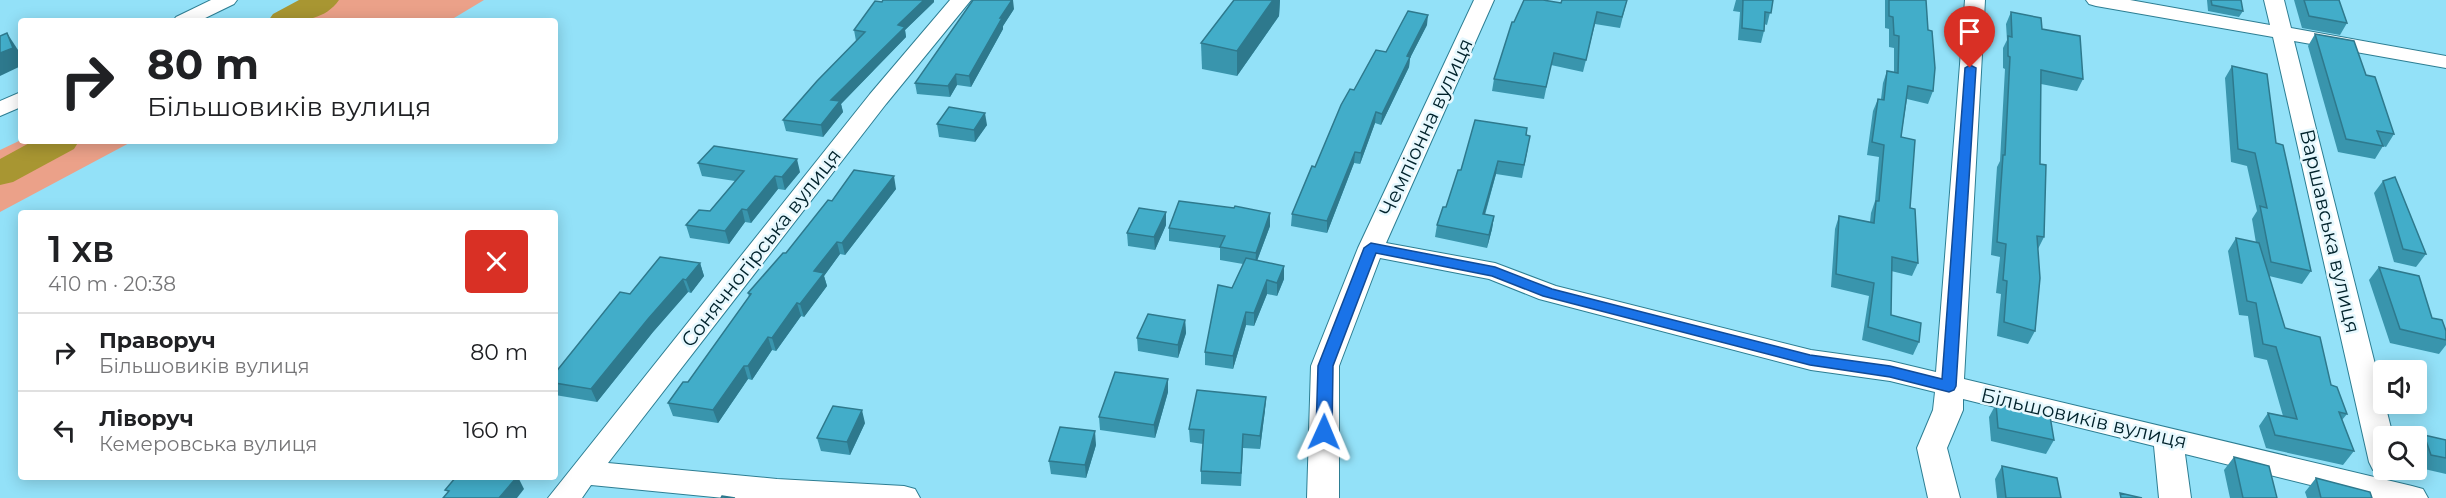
<!DOCTYPE html>
<html lang="uk">
<head>
<meta charset="utf-8">
<style>
	body { margin:0; font-family:Montserrat,sans-serif; background:#f2f2f2; color:#202124; height:100vh; display:flex; flex-direction:column; font-size:22px; white-space:nowrap }
	* { box-sizing:border-box; margin:0 }
	p { font-size:20px; color:#757577 }
	.icon { flex:none; width:33px; height:33px; fill:none; stroke:currentColor; stroke-width:2; stroke-linecap:round; stroke-linejoin:round }
	.map { position:relative; flex:1; overflow:hidden }
	.panel { position:absolute; left:18px; top:210px; width:540px; height:270px; display:flex; flex-direction:column; background:#fff; border-radius:6px; box-shadow:0 3px 15px #0003 }
	.panel>* { flex:none }
	.banner { position:absolute; left:18px; top:18px; width:540px; height:126px; border-radius:6px; box-shadow:0 3px 15px #0003; background:#fff; color:#202124; overflow:hidden }
	.controls { position:absolute; left:2373px; top:360px; display:grid; gap:12px }
	.controls a { display:grid; place-items:center; width:54px; height:54px; border-radius:6px; background:#fff; box-shadow:0 3px 15px #0003; font-size:30px }
	.pin { position:absolute; display:grid; place-items:center; width:51px; height:51px; color:#fff; margin:-62px -26px; border-radius:50% 50% 50% 0; rotate:-45deg; box-shadow:0 0 6px #0007 }
	.pin .icon { rotate:45deg }
	.me { position:absolute; width:66px; margin:-33px; rotate:1deg; stroke-linejoin:round; filter:drop-shadow(0 0 4px #0008) }
	.turn { display:flex; align-items:center; gap:21px; height:126px; padding:0 30px; font-size:27px }
	.turn .icon { width:78px; height:78px; stroke-width:2.5 }
	.turn b { display:block; font-size:42px; line-height:51px }
	.round { display:grid; place-items:center; flex:none; width:63px; height:63px; border-radius:6px; background:#f2f2f2 }
	.head { display:flex; align-items:center; justify-content:space-between; height:102px; padding:0 30px }
	h1 { font-size:36px; font-weight:600; line-height:45px }
	ul { padding:0; list-style:none }
	li { display:flex; align-items:center; gap:18px; height:78px; padding:0 30px; border-top:2px solid #e0e0e0 }
	li div { flex:1 }
	li b { display:block; font-size:22px }
	li em { font-style:normal }
	.map>svg:first-child { display:block }
	.green { fill:#eba189 }
	.lines { fill:none; stroke-linecap:round; stroke-linejoin:round }
	.river { fill:#a89632; fill-rule:evenodd }
	.minor-casing { stroke:#2d7e93; stroke-width:2 }
	.minor { fill:#fff; fill-rule:evenodd }
	.wall { fill:#3995ad }
	.shaded-wall { fill:#2e798d }
	.building { fill:#42adc9; stroke:#2e798d; stroke-width:1.5 }
	.route { fill:#1a73e8; stroke:#114b97; stroke-width:1.5 }
	.labels { text-anchor:middle; stroke-width:5; stroke-linejoin:round; paint-order:stroke }
	.street-label { font-size:20px; fill:#00222b; stroke:#e6f8fe }
</style>
</head>
<body>
<div class="map">
<svg width="2446" height="498" viewBox="0 0 2446 498">
	<rect width="100%" height="100%" fill="#93e1f8"/>
	<g class="green">
		<polygon points="308,0 484,0 449,21 265,21"/>
		<polygon points="21,140 21,141 133,141 0,212 0,150"/>
	</g>
	<g class="lines">
		<g class="river">
			<path d="M299,0H339C322,24 293,21 268,21L273,14Z"/>
			<polygon points="33,141 79,141 74,149 13,182 0,185 0,159"/>
		</g>
		<g class="minor-casing">
			<g id="minor">
				<polygon points="211,0 237,0 234,4 199,21 173,21 176,17"/>
				<polygon points="950,0 971,0 886,104 608,463 777,479 904,486 915,489 920,498 724,498 591,485 582,498 548,498 870,94"/>
				<polygon points="1474,0 1494,0 1386,243 1495,263 1556,286 1811,350 1890,361 1936,372 1965,0 1985,0 1964,379 2412,486 2423,489 2428,498 2363,498 2185,454 2191,498 2159,498 2154,446 1963,399 1963,410 1947,448 1960,498 1928,498 1917,448 1933,410 1935,392 1890,381 1811,370 1539,299 1489,279 1380,258 1339,366 1339,498 1307,498 1311,366 1358,248"/>
				<polygon points="2086,0 2130,0 2270,25 2264,0 2284,0 2291,28 2446,56 2446,68 2294,41 2393,436 2384,436 2384,470 2395,470 2384,474 2373,470 2369,462 2273,37 2096,6 2089,4"/>
				<polygon points="21,92 21,107 0,116 0,101"/>
			</g>
		</g>
		<use href="#minor" class="minor"/>
	</g>
	<g class="wall">
		<polygon points="883,0 934,0 934,2 905,30 906,37 841,104 843,112 823,137 786,131 783,120 857,41 856,41 854,30"/>
		<polygon points="1234,0 1280,0 1279,16 1237,76 1202,69 1201,43"/>
		<polygon points="1627,0 1620,28 1595,24 1583,72 1551,65 1544,99 1492,91 1494,79 1514,22 1561,3"/>
		<polygon points="1736,0 1773,0 1767,25 1764,24 1764,31 1761,43 1738,40 1740,12 1733,11"/>
		<polygon points="1885,0 1926,0 1928,30 1933,91 1928,104 1907,99 1901,137 1910,208 1918,263 1912,276 1891,271 1891,315 1919,342 1913,355 1862,340 1869,296 1831,287 1835,229 1839,216 1870,222 1871,213 1875,201 1879,157 1867,155 1873,111 1878,99 1881,99 1883,83 1887,71 1894,72 1894,48 1889,47 1889,29 1885,28"/>
		<polygon points="2207,0 2241,0 2243,11 2239,17 2208,11"/>
		<polygon points="2294,0 2339,0 2347,23 2340,35 2302,28"/>
		<polygon points="1014,9 1003,26 1003,29 971,87 957,85 950,97 917,94 915,83"/>
		<polygon points="2011,12 2042,29 2083,79 2077,91 2041,84 2040,164 2044,237 2038,249 2035,331 2028,344 1997,336 2001,294 1996,293 2000,257 1991,255 1997,167 2000,161 2005,69 2003,68 2003,48 2007,40 2006,24"/>
		<polygon points="1427,25 1410,58 1409,67 1381,125 1375,123 1360,164 1354,163 1327,233 1291,226 1292,214 1354,90 1386,52"/>
		<polygon points="2315,34 2366,75 2394,134 2386,147 2383,146 2375,159 2338,152 2308,46"/>
		<polygon points="2232,66 2276,143 2311,271 2302,284 2269,276 2285,328 2331,385 2347,414 2342,420 2354,451 2343,465 2266,448 2259,426 2268,413 2283,416 2267,360 2254,357 2248,316 2239,315 2228,251 2236,238 2256,243 2252,219 2257,211 2247,166 2231,162 2225,78"/>
		<polygon points="937,124 987,125 975,142 939,137"/>
		<polygon points="1526,135 1528,148 1522,178 1496,174 1485,215 1494,216 1492,229 1487,248 1435,237 1437,225 1446,207"/>
		<polygon points="698,163 800,172 785,190 778,189 751,223 745,222 729,244 690,238 686,225 710,211 735,181 702,176"/>
		<polygon points="2383,181 2426,254 2416,267 2394,262 2374,193"/>
		<polygon points="896,189 845,255 840,254 824,276 827,286 804,317 801,316 776,351 772,350 752,380 748,379 718,423 673,416 668,403 688,382 749,297 748,293 786,253 832,201"/>
		<polygon points="1270,213 1270,226 1257,261 1284,279 1277,296 1267,294 1254,326 1246,325 1233,369 1205,365 1205,352 1232,288 1243,264 1220,260 1220,248 1169,241 1169,228"/>
		<polygon points="1166,225 1155,250 1128,246 1127,233"/>
		<polygon points="700,263 704,276 691,293 688,292 653,332 597,402 555,395 555,373 630,294"/>
		<polygon points="2379,267 2446,331 2446,345 2439,354 2390,343 2369,280"/>
		<polygon points="1185,320 1186,333 1178,358 1138,351 1137,338"/>
		<polygon points="1168,379 1168,392 1155,438 1100,430 1099,417"/>
		<polygon points="1266,397 1265,410 1260,449 1243,448 1241,486 1201,484 1201,471 1203,444 1190,442 1189,429"/>
		<polygon points="1996,404 2054,440 2046,454 1991,441 1989,417"/>
		<polygon points="865,423 850,455 821,451 817,438"/>
		<polygon points="2424,435 2446,440 2446,474 2420,468 2416,459 2416,444"/>
		<polygon points="1096,445 1086,478 1051,474 1049,461"/>
		<polygon points="2234,457 2277,498 2230,498 2224,470"/>
		<polygon points="2002,466 2061,498 1997,498 1995,479"/>
		<polygon points="2316,478 2372,498 2307,498 2305,492"/>
	</g>
	<g class="shaded-wall">
		<polygon points="924,0 934,0 934,2 905,30 906,37 841,104 843,112 823,137 821,125 831,100 898,25"/>
		<polygon points="1012,0 1013,0 1014,9 1003,26 1003,29 971,87 969,76 1000,18"/>
		<polygon points="1273,0 1280,0 1279,16 1237,76 1237,51"/>
		<polygon points="1428,15 1427,25 1410,58 1409,67 1381,125 1382,114 1407,56"/>
		<polygon points="7,33 18,50 21,57 21,66 0,76 0,53"/>
		<polygon points="956,74 957,85 950,97 948,86"/>
		<polygon points="1376,112 1375,123 1360,164 1361,153"/>
		<polygon points="985,113 987,125 975,142 974,130"/>
		<polygon points="1355,152 1354,163 1327,233 1327,221"/>
		<polygon points="797,159 800,172 785,190 782,177"/>
		<polygon points="1498,161 1496,174 1481,227 1483,214"/>
		<polygon points="775,176 778,189 751,223 747,210"/>
		<polygon points="894,176 896,189 845,255 842,243"/>
		<polygon points="742,209 745,222 729,244 725,231"/>
		<polygon points="1166,212 1166,225 1155,250 1154,237"/>
		<polygon points="1270,213 1270,226 1255,266 1256,253"/>
		<polygon points="1494,216 1492,229 1487,248 1489,235"/>
		<polygon points="837,242 840,254 824,276 827,286 804,317 800,304 814,271"/>
		<polygon points="700,263 704,276 691,293 686,280"/>
		<polygon points="1284,266 1284,279 1277,296 1277,283"/>
		<polygon points="683,279 688,292 653,332 597,402 591,389 648,319"/>
		<polygon points="1267,280 1267,294 1254,326 1254,313"/>
		<polygon points="797,303 801,316 776,351 772,338"/>
		<polygon points="1246,312 1246,325 1233,369 1233,356"/>
		<polygon points="1185,320 1186,333 1178,358 1178,345"/>
		<polygon points="768,337 772,350 752,380 748,366"/>
		<polygon points="744,366 748,379 718,423 713,410"/>
		<polygon points="1168,379 1168,392 1155,438 1154,425"/>
		<polygon points="1266,397 1265,410 1260,449 1260,436"/>
		<polygon points="862,410 865,423 850,455 847,442"/>
		<polygon points="1095,431 1096,445 1086,478 1085,465"/>
		<polygon points="517,477 518,477 524,489 517,498 499,498"/>
	</g>
	<g class="building">
		<polygon points="883,0 924,0 898,25 905,27 831,100 840,101 821,125 783,120 817,81 865,32 854,30 875,1 882,2"/>
		<polygon points="973,0 1012,0 1000,18 1002,18 969,76 956,74 948,86 915,83"/>
		<polygon points="1234,0 1273,0 1237,51 1201,43"/>
		<polygon points="1524,0 1543,0 1561,3 1562,0 1627,0 1622,17 1597,12 1586,60 1554,53 1546,87 1494,79 1512,22 1514,22"/>
		<polygon points="1742,0 1773,0 1771,13 1765,12 1764,31 1742,28 1743,0"/>
		<polygon points="1889,0 1926,0 1928,30 1932,31 1935,68 1933,91 1908,86 1901,137 1915,140 1910,208 1915,209 1918,263 1892,257 1891,315 1921,323 1919,342 1868,327 1874,283 1836,274 1839,216 1874,223 1876,201 1879,201 1884,145 1872,142 1878,99 1884,100 1887,71 1898,73 1899,36 1894,35 1893,17 1889,16"/>
		<polygon points="2211,0 2241,0 2243,11 2212,5"/>
		<polygon points="2304,0 2339,0 2347,23 2309,16"/>
		<polygon points="1408,11 1428,15 1407,56 1410,57 1382,114 1376,112 1361,153 1355,152 1327,221 1292,214 1312,166 1315,167 1341,105 1350,89 1354,90 1376,50 1386,52"/>
		<polygon points="2011,12 2041,18 2042,29 2080,36 2083,79 2041,70 2040,164 2046,165 2044,237 2037,236 2040,278 2035,331 2004,322 2007,281 2003,280 2006,244 1997,242 2003,155 2005,155 2010,57 2008,56 2008,36 2012,37"/>
		<polygon points="7,33 13,48 0,53 0,36"/>
		<polygon points="2315,34 2354,41 2366,75 2375,77 2394,134 2377,131 2383,146 2346,139"/>
		<polygon points="2232,66 2267,74 2276,143 2283,145 2311,271 2271,262 2260,206 2267,208 2255,153 2238,149"/>
		<polygon points="949,107 985,113 974,130 937,124"/>
		<polygon points="1475,120 1527,128 1526,135 1530,136 1524,165 1498,161 1483,214 1494,216 1489,235 1437,225 1443,207 1446,207 1458,170 1461,170"/>
		<polygon points="714,146 797,159 782,177 775,176 747,210 742,209 725,231 686,225 699,210 710,211 744,171 698,163"/>
		<polygon points="854,170 894,176 842,243 837,242 814,271 824,273 800,304 797,303 772,338 768,337 748,366 744,366 713,410 668,403 683,382 688,382 751,294 748,293 783,253 786,253 828,200 832,201"/>
		<polygon points="2395,177 2426,254 2403,249 2383,181"/>
		<polygon points="1179,201 1234,208 1235,206 1270,213 1256,253 1220,247 1225,236 1169,228"/>
		<polygon points="1139,208 1166,212 1154,237 1127,233"/>
		<polygon points="2236,238 2259,243 2285,328 2320,337 2331,385 2337,387 2347,414 2339,412 2354,451 2275,435 2268,413 2297,419 2276,347 2263,344 2256,303 2247,301"/>
		<polygon points="660,257 700,263 686,280 683,279 648,319 591,389 555,383 555,373 620,292 630,294"/>
		<polygon points="1246,258 1284,266 1277,283 1267,280 1254,313 1246,312 1233,356 1205,352 1218,285 1232,288"/>
		<polygon points="2379,267 2419,276 2432,318 2442,320 2446,331 2446,340 2400,329"/>
		<polygon points="1148,314 1185,320 1178,345 1137,338"/>
		<polygon points="1115,372 1168,379 1154,425 1099,417"/>
		<polygon points="1197,390 1266,397 1260,436 1243,434 1241,473 1201,471 1204,430 1189,429"/>
		<polygon points="1996,404 2050,416 2054,440 1998,428"/>
		<polygon points="833,406 862,410 847,442 817,438"/>
		<polygon points="1060,427 1095,431 1085,465 1049,461"/>
		<polygon points="2424,435 2446,440 2446,458 2431,455"/>
		<polygon points="2234,457 2269,466 2277,498 2243,498"/>
		<polygon points="2002,466 2057,478 2061,498 2006,498"/>
		<polygon points="456,477 517,477 499,498 443,498 449,491 445,490"/>
		<polygon points="2316,478 2370,492 2372,498 2321,498"/>
		<polygon points="2120,493 2142,498 2121,498"/>
		<polygon points="722,496 735,498 721,498"/>
	</g>
	<polygon class="route" points="1970,65 1976,68 1956,386 1954,390 1949,392 1890,377 1810,365 1543,296 1492,276 1376,253 1333,366 1332,432 1330,436 1319,436 1316,432 1318,366 1364,248 1371,243 1495,267 1552,289 1810,355 1890,366 1942,379 1965,68"/>
	<g class="labels">
		<g class="street-label">
			<text transform="translate(1426 127) rotate(-65)" y="7">Чемпіонна вулиця</text>
			<text transform="translate(2330 231) rotate(77)" y="7">Варшавська вулиця</text>
			<text transform="translate(761 248) rotate(-52)" y="7">Сонячногірська вулиця</text>
			<text transform="translate(2084 418) rotate(13)" y="7">Більшовиків вулиця</text>
		</g>
	</g>
</svg>
<div class="controls">
<a><svg class="icon" aria-label="sound" viewBox="0 0 24 24"><path d="M4 9h4l5-4v14l-5-4H4zM17 9q2 3 0 6"/></svg></a>
<a><svg class="icon" aria-label="search" viewBox="0 0 24 24"><circle cx="10" cy="10" r="6"/><path d="M15 15l6 6"/></svg></a>
</div>
<div class="pin" style="left:1970px;top:68px;background:#d93025"><svg class="icon" aria-label="arrive" viewBox="0 0 24 24"><path d="M6 21V4h12l-3 4 3 4H6"/></svg></div>
<svg class="me" style="left:1324px;top:432px" viewBox="-20 -20 40 40"><path d="M0-17L14 15 0 8-14 15z" fill="#1a73e8" stroke="#fff" stroke-width="4"/></svg>
<div class="banner">
<div class="turn"><svg class="icon" aria-label="right" viewBox="0 0 24 24"><path d="M7 20v-9h11M14 6l5 5-5 5"/></svg><div><b>80 m</b>Більшовиків вулиця</div></div>
</div>
<section class="panel">
<div class="head"><div><h1>1 хв</h1><p>410 m · 20:38</p></div><a class="round" style="background:#d93025;color:#fff"><svg class="icon" aria-label="close" viewBox="0 0 24 24"><path d="M6 6l12 12M18 6L6 18"/></svg></a></div>
<ul>
<li><svg class="icon" aria-label="right" viewBox="0 0 24 24"><path d="M7 20v-9h11M14 6l5 5-5 5"/></svg><div><b>Праворуч</b><p>Більшовиків вулиця</p></div><em>80 m</em></li>
<li><svg class="icon" aria-label="left" viewBox="0 0 24 24"><path d="M17 20v-9H6M10 6l-5 5 5 5"/></svg><div><b>Ліворуч</b><p>Кемеровська вулиця</p></div><em>160 m</em></li>
</ul>
</section>
</div>
</body>
</html>
